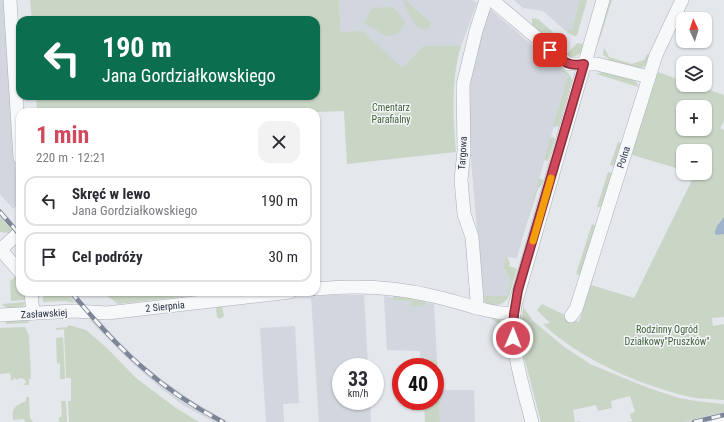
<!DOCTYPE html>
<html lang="pl">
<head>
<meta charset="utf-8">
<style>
	body { margin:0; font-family:"Roboto Condensed",sans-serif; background:#f2f2f3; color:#2b2b33; height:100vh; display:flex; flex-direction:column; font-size:15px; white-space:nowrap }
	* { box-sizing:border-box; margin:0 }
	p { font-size:13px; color:#7c7c81 }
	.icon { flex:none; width:22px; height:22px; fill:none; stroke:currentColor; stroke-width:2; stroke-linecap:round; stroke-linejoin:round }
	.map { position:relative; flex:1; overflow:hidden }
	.side { position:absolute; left:16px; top:108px; width:304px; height:188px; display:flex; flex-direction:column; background:#fff; border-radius:12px; box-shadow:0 1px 3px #0004 }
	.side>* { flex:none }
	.guide { position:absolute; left:16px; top:16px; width:304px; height:84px; border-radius:12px; box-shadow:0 1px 3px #0004; background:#0b6e4f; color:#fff; overflow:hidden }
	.needle { width:26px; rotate:356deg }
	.fabs { position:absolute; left:676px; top:12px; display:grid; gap:8px }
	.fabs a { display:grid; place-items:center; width:36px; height:36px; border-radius:8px; background:#fff; box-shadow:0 1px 3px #0004; font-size:20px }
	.speed { position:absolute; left:332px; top:358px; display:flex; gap:8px; font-size:20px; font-weight:700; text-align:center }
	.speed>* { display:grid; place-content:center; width:52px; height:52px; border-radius:50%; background:#fff; box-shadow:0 1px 3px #0004; line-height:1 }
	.speed small { font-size:10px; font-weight:400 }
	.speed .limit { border:6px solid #d22; background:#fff; color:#111 }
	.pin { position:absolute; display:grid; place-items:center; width:34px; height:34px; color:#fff; margin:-17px; border-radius:8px; box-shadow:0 2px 6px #0006 }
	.me { position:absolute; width:44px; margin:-22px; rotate:1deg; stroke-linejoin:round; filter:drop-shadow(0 0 3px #0008) }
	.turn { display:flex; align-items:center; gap:14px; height:84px; padding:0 20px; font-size:18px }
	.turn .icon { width:52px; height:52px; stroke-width:2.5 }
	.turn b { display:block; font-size:28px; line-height:34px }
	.round { display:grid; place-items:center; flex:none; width:42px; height:42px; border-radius:12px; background:#f2f2f3 }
	.summary { display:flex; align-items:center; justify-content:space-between; height:68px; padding:0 20px }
	h1 { font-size:24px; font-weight:700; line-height:30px; color:#d1495b }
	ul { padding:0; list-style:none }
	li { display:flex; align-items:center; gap:12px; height:50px; margin:0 8px 6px; padding:0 12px; border:2px solid #e1e1e2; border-radius:12px }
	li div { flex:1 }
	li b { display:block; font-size:15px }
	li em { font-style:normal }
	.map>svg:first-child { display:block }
	.built { fill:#d2d6de }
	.green { fill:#c9d6c5; fill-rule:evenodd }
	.water { fill:#9fb4cc }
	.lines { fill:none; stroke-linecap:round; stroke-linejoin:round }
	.minor-casing { stroke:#a9aeb7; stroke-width:14 }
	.minor { stroke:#f7f8fa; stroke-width:13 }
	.rail-casing { stroke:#7d8696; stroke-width:4.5 }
	.rail { stroke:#f4f6f9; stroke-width:3; stroke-dasharray:9; stroke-linecap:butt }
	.route-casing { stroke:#882f3b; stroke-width:10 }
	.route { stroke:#d1495b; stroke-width:7 }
	.slow { stroke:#f59e0b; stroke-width:7 }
	.labels { text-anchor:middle; stroke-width:3; stroke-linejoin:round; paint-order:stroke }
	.park-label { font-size:10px; fill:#3f6138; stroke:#f4f6f9 }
	.street-label { font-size:10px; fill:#2b3445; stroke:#f4f6f9 }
</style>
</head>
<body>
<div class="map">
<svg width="724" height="422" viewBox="0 0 724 422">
	<rect width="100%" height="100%" fill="#e4e7ec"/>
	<g class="built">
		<polygon points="0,0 4,0 16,176 19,190 19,204 13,209 0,194"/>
		<polygon points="339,0 473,0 477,3 461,46 423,46 402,68 341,32"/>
		<polygon points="514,0 587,0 577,35 575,36 568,33 543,11 523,8"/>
		<polygon points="490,9 568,76 517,258 506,257 503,267 511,280 507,296 483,296 470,149 469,89 471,75 477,46"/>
		<polygon points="0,208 20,231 20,239 0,217"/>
		<polygon points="66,292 74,292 114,336 137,359 161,379 194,402 229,422 214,422 183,405 158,386 132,363 97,328"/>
		<polygon points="329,295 364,295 368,367 341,367 341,401 370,401 371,422 319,422 311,297"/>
		<polygon points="384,296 434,304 437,360 420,359 420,351 387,350"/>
		<polygon points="295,326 299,403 283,404 284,422 266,422 260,328"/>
		<polygon points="438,390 474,390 475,422 440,422"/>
		<polygon points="724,412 724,417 704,422 683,422"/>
	</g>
	<g class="green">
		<path d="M30,0H339L341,32L363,31L402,68L423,46H461C451,78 453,119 456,152L347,164L344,111L316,112H37L36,96H316V20H32Z"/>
		<path d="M403,0H405L431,23L430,27C416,36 407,10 403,0Z"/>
		<polygon points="580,0 587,0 577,35 575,36 568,33 567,32 568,29 572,30"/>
		<polygon points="608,0 612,0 599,41 596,40"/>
		<path d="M393,7L405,22C401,30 395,38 386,36L365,23V21L371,10L373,8Z"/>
		<polygon points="532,18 538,19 563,41 560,53 532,27"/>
		<path d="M579,43L585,45C581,54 576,59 565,56L576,44Z"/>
		<polygon points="604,47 609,57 632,64 644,60 647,54 651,56 647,64 640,69 608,61 608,58 603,55"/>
		<polygon points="552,62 569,74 572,80 559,126 556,127 553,127 568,76"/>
		<polygon points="602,72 633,80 636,82 639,87 641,88 632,112 631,111 639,90 639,87 596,74"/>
		<path d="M658,72L683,81V85H695L724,95V121L720,128L724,130V317L712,318L713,326L724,324V400C715,399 705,399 696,398C646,388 580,360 543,324L550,323L537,310L542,304L579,322L591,279L593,280L591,285L634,298L695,174L692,173H705V151H683V170L632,155L634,149H632L641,122H642L644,117L643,116ZM683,107H705V129H683Z"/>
		<polygon points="553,137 555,139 548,161 544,160 550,138"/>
		<polygon points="618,142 622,143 614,166 610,165"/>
		<polygon points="608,172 612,173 602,207 597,207"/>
		<polygon points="539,178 543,180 541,186 538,188 537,192 525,229"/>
		<polygon points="0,217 12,230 9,233 0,232"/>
		<polygon points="592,224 596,226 580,275 576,274"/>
		<path d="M506,256L510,263L509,266L517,269L509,296C504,306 493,307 484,302L483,296H507L511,280L503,267Z"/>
		<polygon points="17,275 20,278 20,292 26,292 27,300 11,301 10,281"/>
		<polygon points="43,292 66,292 75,303 65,301 43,302"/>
		<polygon points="102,292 224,292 118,304"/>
		<polygon points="395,294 426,299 426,302 423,306 412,307 412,301 394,300 393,297"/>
		<polygon points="524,300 524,308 533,321 563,346 590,364 646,387 679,398 696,401 724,404 724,412 683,422 627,422 632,421 630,414 635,412 630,396 611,401 612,408 598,411 596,405 573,410 575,422 580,421 580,422 541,422 524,357 526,351 523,351 521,328"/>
		<polygon points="26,302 22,308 7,309 2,304"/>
		<polygon points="217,305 222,305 224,316 220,319 217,317 216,308"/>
		<polygon points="26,318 29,322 28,323 6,324 6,319"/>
		<path d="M491,318C512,319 509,341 510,356L502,327Z"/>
		<polygon points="68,325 86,330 107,348 136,378 176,408 199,422 69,422 68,401 71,401 71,378 66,378 64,329 56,330 56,328 68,327"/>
		<polygon points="25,327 29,336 31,379 29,379 29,385 23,385 26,382 24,379 19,378 18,380 14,378 12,381 11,380 10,373 0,374 0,328"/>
		<polygon points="63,337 65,379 60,379 60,364 57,363 56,338"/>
		<polygon points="422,359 437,360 440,422 425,422 424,401 435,401 435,367 422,367"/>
		<path d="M26,397H29L30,418L33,422H25L24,419L13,420C12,408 14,406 26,401Z"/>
		<polygon points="61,401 66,401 67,422 59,422 59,417 62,417"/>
	</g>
	<polygon class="water" points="724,217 724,234 717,235 715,234 715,232 717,226"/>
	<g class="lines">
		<g class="minor-casing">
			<g id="minor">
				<polyline points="10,0 20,158"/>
				<polyline points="492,0 568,64 597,64 649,77"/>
				<polyline points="0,249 20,272"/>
				<polyline points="0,250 20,232"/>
				<path d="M316,289C355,285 395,287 433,296C460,302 486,313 514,314"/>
				<polyline points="31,292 33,313"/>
				<polyline points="476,308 477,300 472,237 464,214 461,180 464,151 463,85 476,31 486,0"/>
				<polyline points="0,315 75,311 107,313 290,292"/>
				<polyline points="571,316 576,309 656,55 682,0"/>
				<path d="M532,422C522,383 509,346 515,305L603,0"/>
				<polyline points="718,422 724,420"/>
			</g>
		</g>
		<use href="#minor" class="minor"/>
		<g class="rail-casing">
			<g id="rail">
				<polyline points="0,212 20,235"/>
				<path d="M71,292C93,318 116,345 142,367C167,389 194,407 223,422"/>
				<polyline points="694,422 724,415"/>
			</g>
		</g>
		<use href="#rail" class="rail"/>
	</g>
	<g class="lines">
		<g class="route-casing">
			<path id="route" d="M513,338L514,314L518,290L584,64C567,67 563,61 550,50"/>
		</g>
		<use href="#route" class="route"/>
		<polyline class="slow" points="533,241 551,178"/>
	</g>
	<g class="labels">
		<g class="park-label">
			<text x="391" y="111">Cmentarz<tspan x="391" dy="12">Parafialny</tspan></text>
			<text x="667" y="333">Rodzinny Ogród<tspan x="667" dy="12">Działkowy"Pruszków"</tspan></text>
		</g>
		<g class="street-label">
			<text transform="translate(462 153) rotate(-87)" y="4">Targowa</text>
			<text transform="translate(623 157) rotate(-72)" y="4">Polna</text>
			<text transform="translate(165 306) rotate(-6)" y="4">2 Sierpnia</text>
			<text transform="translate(44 313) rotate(-3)" y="4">Zasławskiej</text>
		</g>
	</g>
</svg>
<div class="fabs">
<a><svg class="needle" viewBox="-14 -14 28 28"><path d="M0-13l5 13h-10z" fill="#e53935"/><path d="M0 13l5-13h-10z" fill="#7c7c81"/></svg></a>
<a><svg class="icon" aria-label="layers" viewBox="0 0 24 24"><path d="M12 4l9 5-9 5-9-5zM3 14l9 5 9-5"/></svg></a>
<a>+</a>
<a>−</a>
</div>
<div class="speed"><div>33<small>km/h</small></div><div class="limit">40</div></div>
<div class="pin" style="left:550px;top:50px;background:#d93025"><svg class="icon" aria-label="arrive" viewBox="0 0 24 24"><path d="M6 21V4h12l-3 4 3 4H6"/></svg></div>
<svg class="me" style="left:513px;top:338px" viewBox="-20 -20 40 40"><circle r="17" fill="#d1495b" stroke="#fff" stroke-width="3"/><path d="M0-11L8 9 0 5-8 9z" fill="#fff"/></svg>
<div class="guide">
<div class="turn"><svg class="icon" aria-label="left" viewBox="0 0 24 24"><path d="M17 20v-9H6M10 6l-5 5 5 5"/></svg><div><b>190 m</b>Jana Gordziałkowskiego</div></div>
</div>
<section class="side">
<div class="summary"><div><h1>1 min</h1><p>220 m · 12:21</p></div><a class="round"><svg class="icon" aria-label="close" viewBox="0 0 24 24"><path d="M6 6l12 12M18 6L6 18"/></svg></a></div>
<ul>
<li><svg class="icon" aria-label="left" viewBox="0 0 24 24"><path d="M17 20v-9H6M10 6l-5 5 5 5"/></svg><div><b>Skręć w lewo</b><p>Jana Gordziałkowskiego</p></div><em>190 m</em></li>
<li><svg class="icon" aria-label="arrive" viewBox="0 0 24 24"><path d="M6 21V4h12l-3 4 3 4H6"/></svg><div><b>Cel podróży</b></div><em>30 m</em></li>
</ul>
</section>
</div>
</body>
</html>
